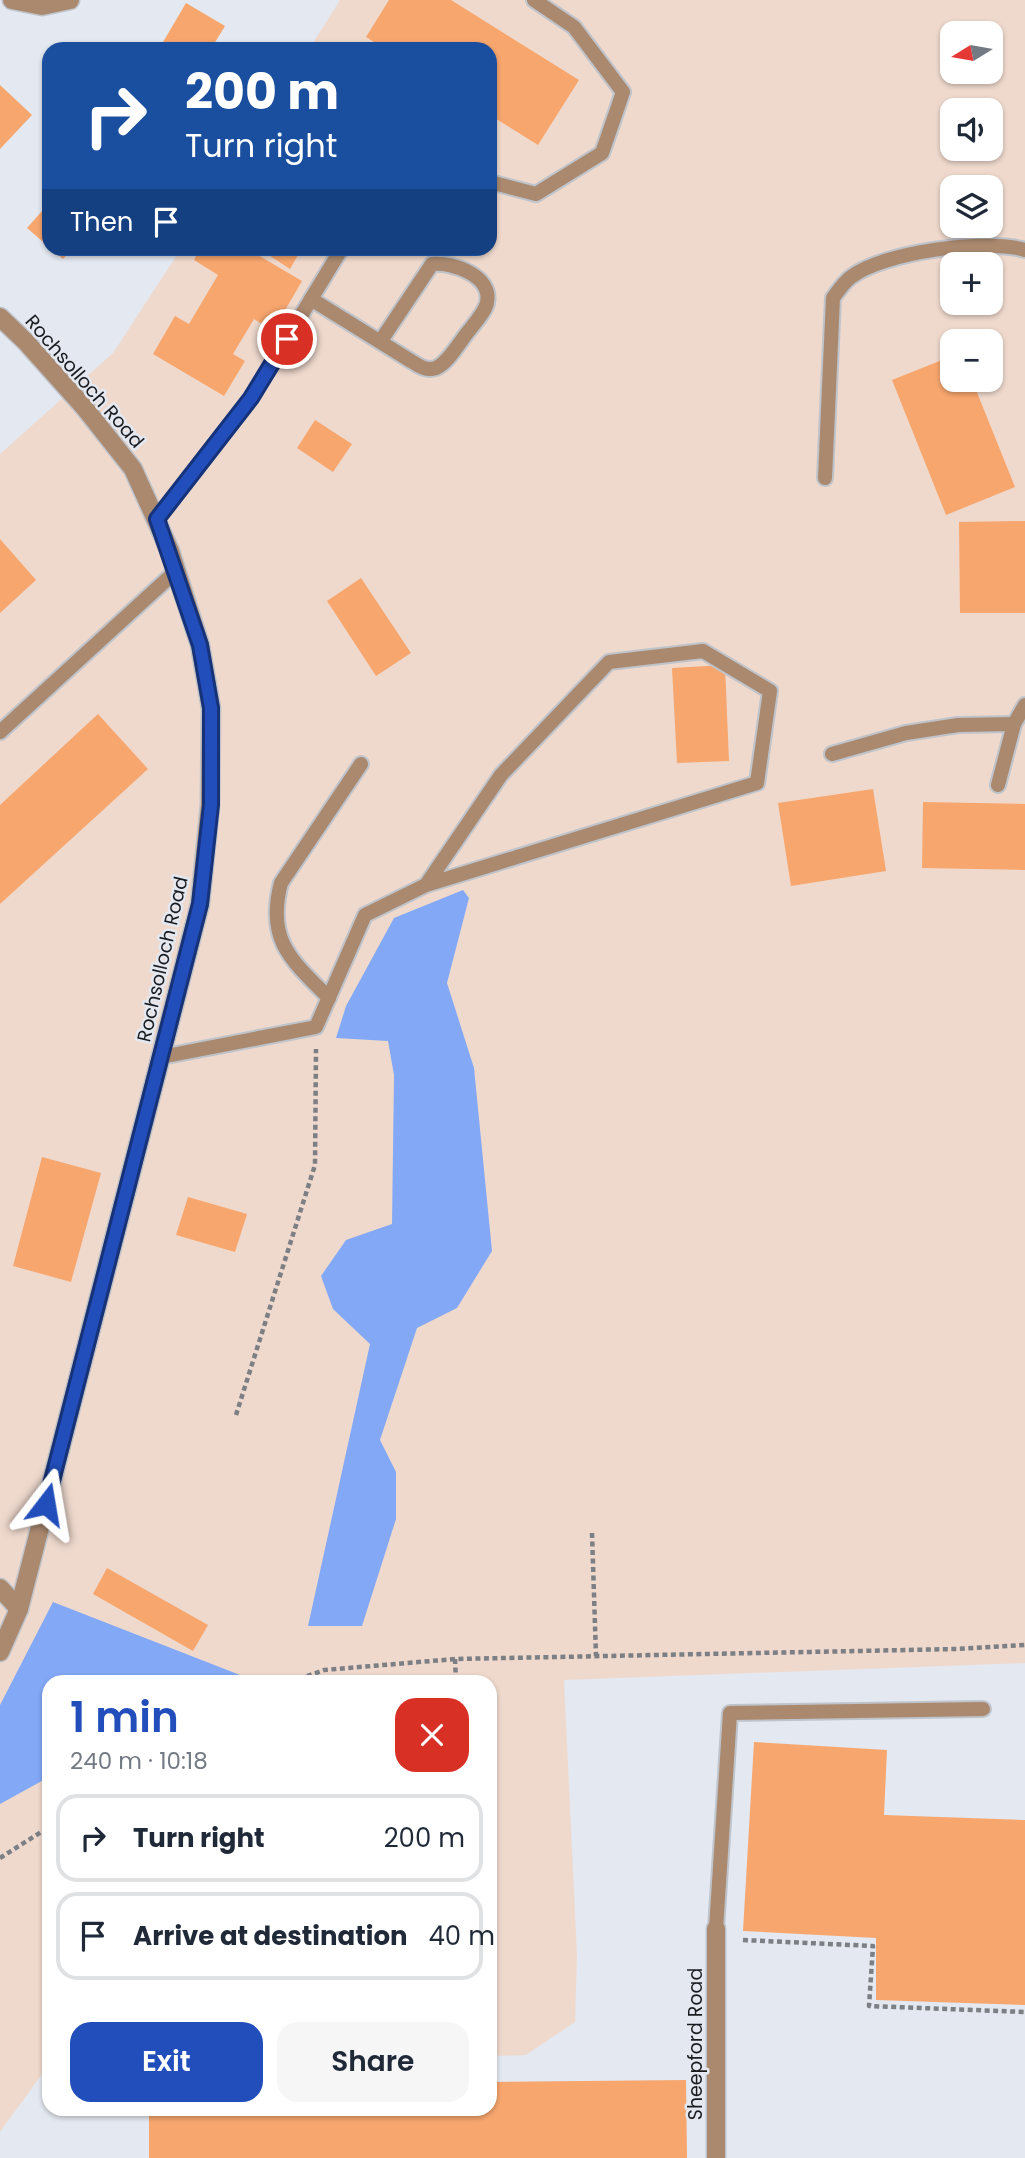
<!DOCTYPE html>
<html lang="en">
<head>
<meta charset="utf-8">
<style>
	body { margin:0; font-family:Poppins,sans-serif; background:#f6f6f7; color:#1f2937; height:100vh; display:flex; flex-direction:column; font-size:26px; white-space:nowrap }
	* { box-sizing:border-box; margin:0 }
	p { font-size:23px; color:#747a83 }
	.icon { flex:none; width:38px; height:38px; fill:none; stroke:currentColor; stroke-width:2; stroke-linecap:round; stroke-linejoin:round }
	.map { position:relative; flex:1; overflow:hidden }
	.drawer { position:absolute; left:42px; top:1675px; width:455px; height:441px; display:flex; flex-direction:column; background:#fff; border-radius:21px; box-shadow:0 2px 5px #0004 }
	.drawer>* { flex:none }
	.banner { position:absolute; left:42px; top:42px; width:455px; height:214px; border-radius:21px; box-shadow:0 2px 5px #0004; background:#1a4fa0; color:#fff; overflow:hidden }
	.needle { width:46px; rotate:259deg }
	.tools { position:absolute; left:940px; top:21px; display:grid; gap:14px }
	.tools a { display:grid; place-items:center; width:63px; height:63px; border-radius:14px; background:#fff; box-shadow:0 2px 5px #0004; font-size:35px }
	.pin { position:absolute; display:grid; place-items:center; width:60px; height:60px; color:#fff; margin:-30px; border:4px solid #fff; border-radius:50%; box-shadow:0 2px 7px #0007 }
	.me { position:absolute; width:77px; margin:-38px; rotate:14deg; stroke-linejoin:round; filter:drop-shadow(0 0 5px #0008) }
	.turn { display:flex; align-items:center; gap:24px; height:147px; padding:0 28px; font-size:32px }
	.turn .icon { width:91px; height:91px; stroke-width:2.5 }
	.turn b { display:block; font-size:49px; line-height:60px }
	.then { display:flex; align-items:center; height:66px; padding:0 28px; background:#0003; gap:14px; font-size:26px }
	.round { display:grid; place-items:center; flex:none; width:74px; height:74px; border-radius:21px; background:#f6f6f7 }
	.summary { display:flex; align-items:center; justify-content:space-between; height:119px; padding:0 28px }
	h1 { font-size:42px; font-weight:600; line-height:52px; color:#224ebc }
	.cta { display:flex; gap:14px; margin-top:auto; padding:14px 28px }
	.cta a { flex:1; height:80px; border-radius:21px; background:#224ebc; color:#fff; font-size:28px; font-weight:600; line-height:80px; text-align:center }
	.cta a+a { background:#f6f6f7; color:#1f2937 }
	ul { padding:0; list-style:none }
	li { display:flex; align-items:center; gap:21px; height:88px; margin:0 14px 10px; padding:0 14px; border:4px solid #e0e1e3; border-radius:21px }
	li div { flex:1 }
	li b { display:block; font-size:26px }
	li em { font-style:normal }
	.map>svg:first-child { display:block }
	.industrial { fill:#efd9cd; fill-rule:evenodd }
	.forest { fill:#83a8f6 }
	.building { fill:#f7a66e }
	.lines { fill:none; stroke-linecap:round; stroke-linejoin:round }
	.service-casing { stroke:#bfc3ca; stroke-width:18 }
	.minor-casing { stroke:#bfc3ca; stroke-width:21 }
	.tertiary-casing { stroke:#bfc3ca; stroke-width:21 }
	.path { stroke:#7c7f84; stroke-width:4.5; stroke-dasharray:5 3.5; stroke-linecap:butt }
	.service { stroke:#aa896f; stroke-width:14 }
	.minor { stroke:#aa896f; stroke-width:18 }
	.tertiary { stroke:#aa896f; stroke-width:18 }
	.route-casing { stroke:#16337a; stroke-width:18 }
	.route { stroke:#224ebc; stroke-width:12 }
	.labels { text-anchor:middle; stroke-width:5; stroke-linejoin:round; paint-order:stroke }
	.street-label { font-size:19px; fill:#191b1e; stroke:#e4e8f0 }
</style>
</head>
<body>
<div class="map">
<svg width="1025" height="2158" viewBox="0 0 1025 2158">
	<rect width="100%" height="100%" fill="#e4e8f0"/>
	<path class="industrial" d="M340,0H1025V1663L564,1680L577,1955L575,2022L526,2055L490,2056V1682H49V2070H45L0,2132V454L113,353L181,249L490,248V49H309ZM952,33H990V72H952ZM952,110H990V149H952ZM952,187H990V226H952ZM952,264H990V303H952ZM952,341H990V380H952Z"/>
	<g class="forest">
		<polygon points="463,890 469,898 447,983 474,1068 492,1251 457,1308 417,1328 380,1440 396,1472 396,1519 362,1626 308,1626 370,1344 333,1309 321,1276 346,1240 392,1224 394,1075 388,1041 336,1038 346,1006 394,918"/>
		<polygon points="53,1602 240,1675 227,1682 49,1682 49,1777 0,1804 0,1705"/>
	</g>
	<g class="building">
		<polygon points="389,0 451,0 579,80 538,145 490,115 490,49 385,49 366,37"/>
		<polygon points="186,3 225,26 211,49 159,49"/>
		<polygon points="0,85 32,115 0,149"/>
		<polygon points="49,203 49,247 27,228"/>
		<polygon points="51,248 73,248 63,259"/>
		<polygon points="200,248 246,248 302,281 273,331 254,319 233,354 245,361 224,396 153,354 175,316 189,324 218,275 194,260"/>
		<polygon points="258,248 302,248 290,269"/>
		<polygon points="952,356 952,380 972,380 1015,487 946,515 892,380"/>
		<polygon points="315,420 352,444 333,472 297,448"/>
		<polygon points="1025,521 1025,613 960,613 959,522"/>
		<polygon points="0,539 36,580 0,613"/>
		<polygon points="361,578 411,653 376,676 327,601"/>
		<polygon points="725,665 729,761 677,763 672,668"/>
		<polygon points="98,714 148,769 0,904 0,805"/>
		<polygon points="873,789 886,871 791,886 778,803"/>
		<polygon points="923,802 1025,804 1025,870 922,868"/>
		<polygon points="42,1157 101,1173 71,1282 13,1266"/>
		<polygon points="188,1197 247,1214 235,1252 176,1235"/>
		<polygon points="107,1568 208,1625 193,1651 93,1594"/>
		<polygon points="754,1742 887,1750 884,1815 1025,1820 1025,2005 876,2000 876,1938 743,1931"/>
		<polygon points="686,2080 687,2158 149,2158 149,2109 490,2109 490,2082"/>
	</g>
	<g class="lines">
		<g class="service-casing">
			<g id="service">
				<polyline points="490,182 536,194 602,153 623,92 574,27 534,0"/>
				<path d="M311,299L411,361C419,366 426,371 436,368C447,363 455,349 462,340C469,329 484,315 487,303C493,276 453,262 432,264L380,342"/>
				<path d="M825,478L833,298C838,291 844,282 851,277C883,252 987,238 1025,250"/>
				<polyline points="157,519 251,398 342,248"/>
				<polyline points="0,732 176,571"/>
				<polyline points="832,754 906,733 958,725 1014,724"/>
				<polyline points="998,785 1014,724 1025,705"/>
				<path d="M329,998C291,960 266,940 281,883L361,764"/>
				<polyline points="161,1057 316,1027 365,915 426,885 757,783 770,691 703,651 609,662 501,775 426,885"/>
				<polyline points="716,1929 730,1713 983,1709"/>
			</g>
		</g>
		<g class="minor-casing">
			<g id="minor">
				<polyline points="12,0 42,6 70,0"/>
				<polyline points="0,1588 19,1609"/>
				<polyline points="716,1929 716,2158"/>
			</g>
		</g>
		<g class="tertiary-casing">
			<polyline id="tertiary" points="0,317 26,342 84,407 133,469 170,551 200,645 211,708 210,805 200,904 19,1609 0,1652"/>
		</g>
		<g class="path">
			<polyline points="236,1415 315,1165 316,1049"/>
			<polyline points="592,1533 596,1656"/>
			<polyline points="455,1659 456,1682"/>
			<polyline points="291,1682 324,1670 455,1659 957,1649 1025,1645"/>
			<polyline points="0,1858 49,1827"/>
			<polyline points="743,1940 873,1946 869,2006 1025,2012"/>
		</g>
		<use href="#service" class="service"/>
		<use href="#minor" class="minor"/>
		<use href="#tertiary" class="tertiary"/>
	</g>
	<g class="lines">
		<g class="route-casing">
			<polyline id="route" points="46,1504 200,904 211,805 211,708 200,645 157,519 251,398 287,339"/>
		</g>
		<use href="#route" class="route"/>
	</g>
	<g class="labels">
		<g class="street-label">
			<text transform="translate(85 381) rotate(49)" y="7">Rochsolloch Road</text>
			<text transform="translate(162 959) rotate(-77)" y="7">Rochsolloch Road</text>
			<text transform="translate(695 2044) rotate(-90)" y="7">Sheepford Road</text>
		</g>
	</g>
</svg>
<div class="tools">
<a><svg class="needle" viewBox="-14 -14 28 28"><path d="M0-13l5 13h-10z" fill="#e53935"/><path d="M0 13l5-13h-10z" fill="#747a83"/></svg></a>
<a><svg class="icon" aria-label="sound" viewBox="0 0 24 24"><path d="M4 9h4l5-4v14l-5-4H4zM17 9q2 3 0 6"/></svg></a>
<a><svg class="icon" aria-label="layers" viewBox="0 0 24 24"><path d="M12 4l9 5-9 5-9-5zM3 14l9 5 9-5"/></svg></a>
<a>+</a>
<a>−</a>
</div>
<div class="pin" style="left:287px;top:339px;background:#d93025"><svg class="icon" aria-label="arrive" viewBox="0 0 24 24"><path d="M6 21V4h12l-3 4 3 4H6"/></svg></div>
<svg class="me" style="left:46px;top:1504px" viewBox="-20 -20 40 40"><path d="M0-17L14 15 0 8-14 15z" fill="#224ebc" stroke="#fff" stroke-width="4"/></svg>
<div class="banner">
<div class="turn"><svg class="icon" aria-label="right" viewBox="0 0 24 24"><path d="M7 20v-9h11M14 6l5 5-5 5"/></svg><div><b>200 m</b>Turn right</div></div>
<div class="then">Then<svg class="icon" aria-label="arrive" viewBox="0 0 24 24"><path d="M6 21V4h12l-3 4 3 4H6"/></svg></div>
</div>
<section class="drawer">
<div class="summary"><div><h1>1 min</h1><p>240 m · 10:18</p></div><a class="round" style="background:#d93025;color:#fff"><svg class="icon" aria-label="close" viewBox="0 0 24 24"><path d="M6 6l12 12M18 6L6 18"/></svg></a></div>
<ul>
<li><svg class="icon" aria-label="right" viewBox="0 0 24 24"><path d="M7 20v-9h11M14 6l5 5-5 5"/></svg><div><b>Turn right</b></div><em>200 m</em></li>
<li><svg class="icon" aria-label="arrive" viewBox="0 0 24 24"><path d="M6 21V4h12l-3 4 3 4H6"/></svg><div><b>Arrive at destination</b></div><em>40 m</em></li>
</ul>
<div class="cta"><a>Exit</a><a>Share</a></div>
</section>
</div>
</body>
</html>
